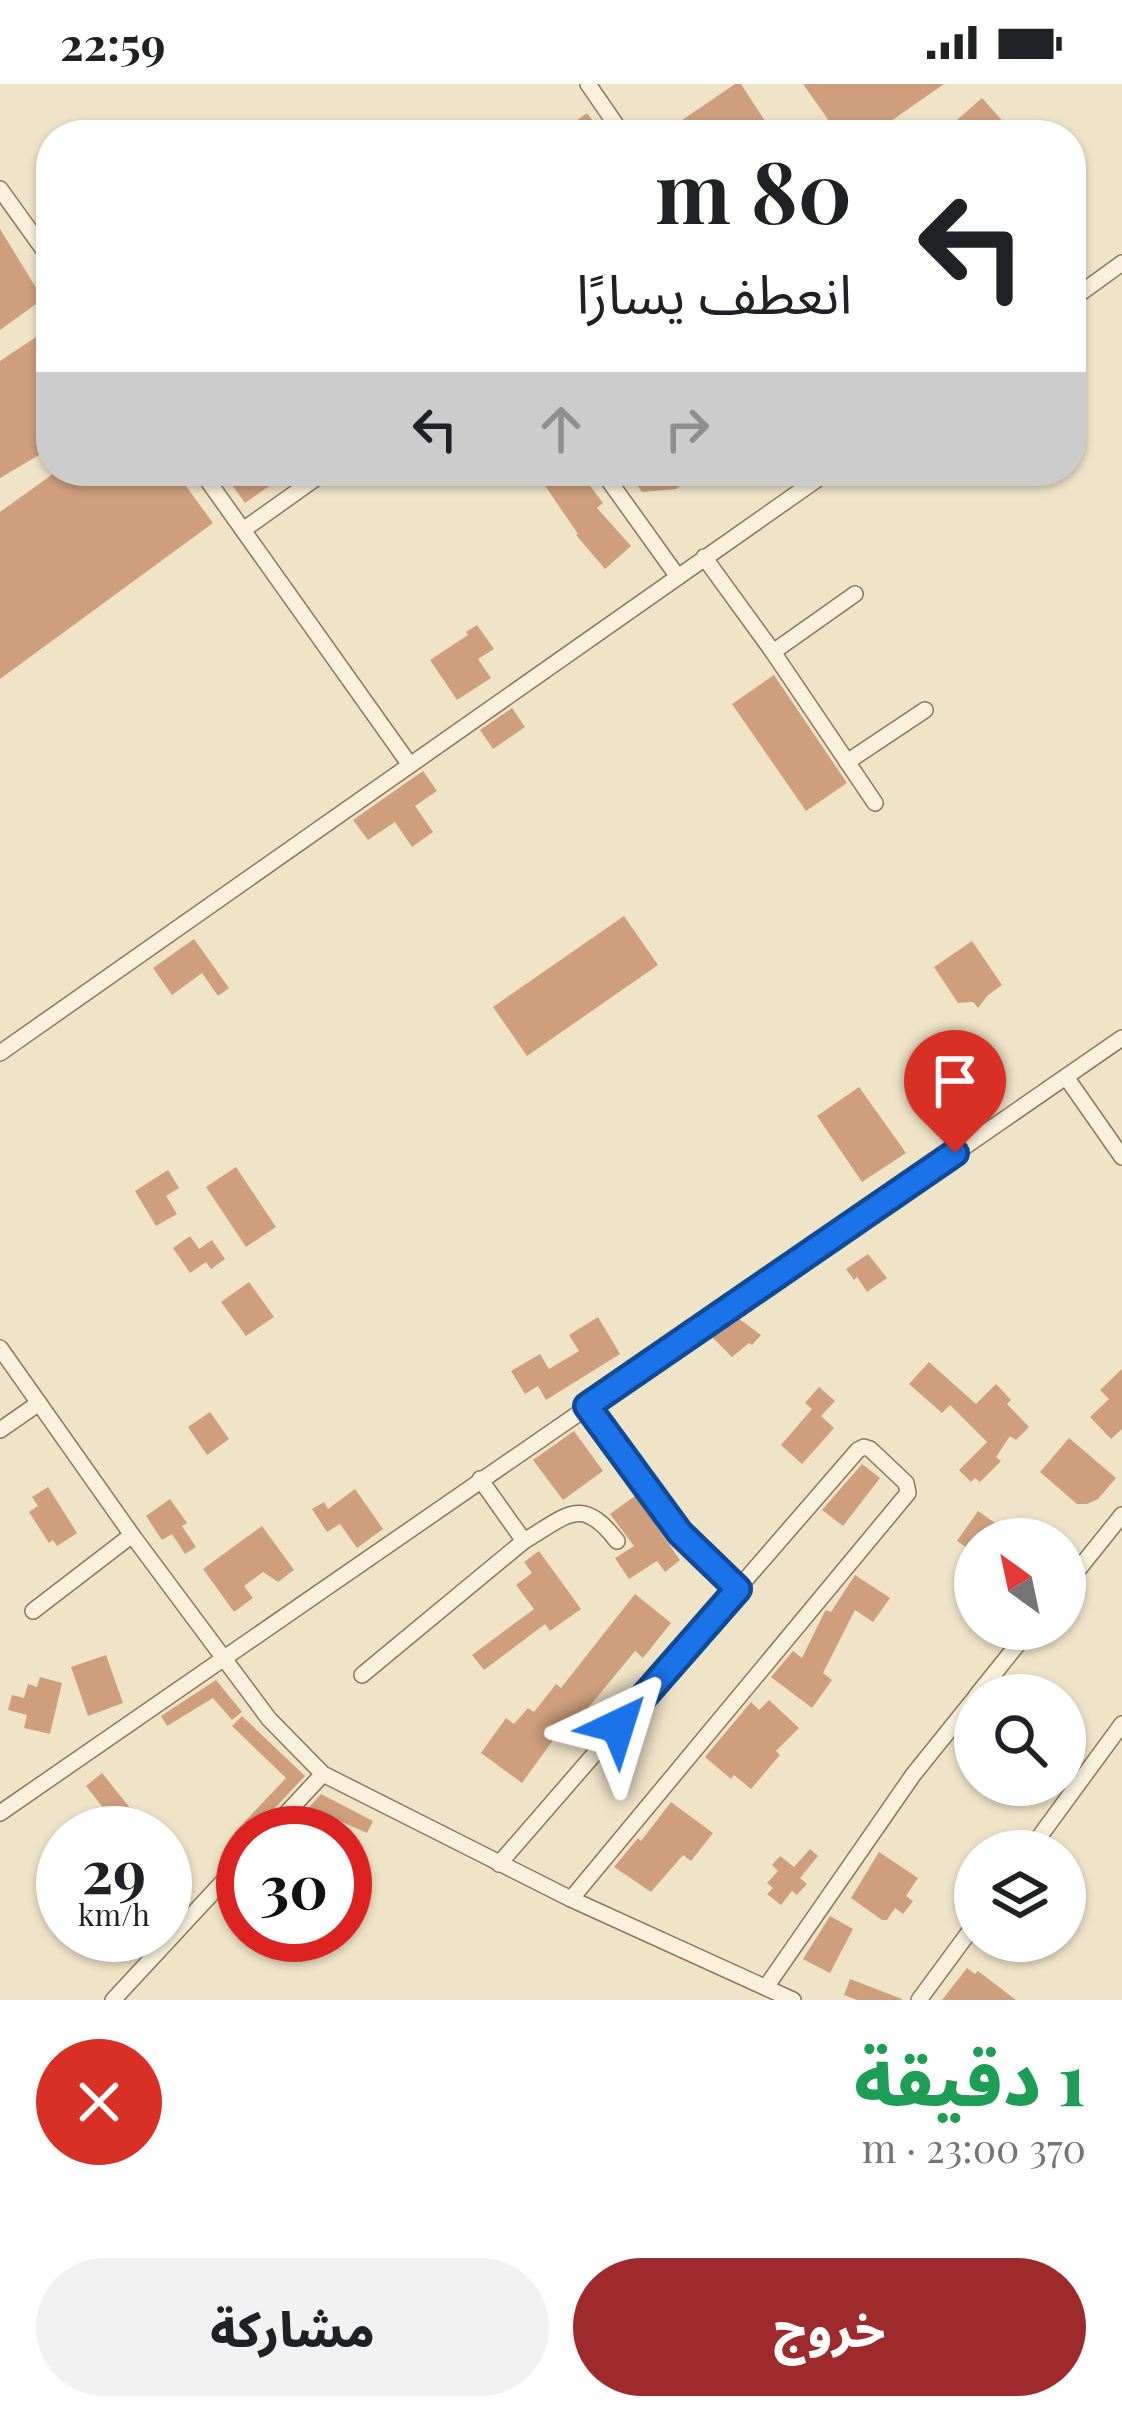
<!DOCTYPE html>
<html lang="ar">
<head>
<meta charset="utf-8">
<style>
	body { margin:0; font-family:"Playfair Display","Noto Sans Arabic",serif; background:#f2f2f2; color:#202124; direction:rtl; height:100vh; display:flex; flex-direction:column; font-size:45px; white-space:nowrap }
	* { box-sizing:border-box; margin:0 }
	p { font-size:39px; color:#757577 }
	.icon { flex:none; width:66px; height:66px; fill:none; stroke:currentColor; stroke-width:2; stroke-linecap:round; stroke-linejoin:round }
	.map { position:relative; height:1916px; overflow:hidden; direction:ltr }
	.side { display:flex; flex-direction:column; background:#fff; flex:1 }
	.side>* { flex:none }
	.hud { position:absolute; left:36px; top:36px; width:1050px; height:366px; border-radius:48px; box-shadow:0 3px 9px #0004; direction:rtl; background:#fff; color:#202124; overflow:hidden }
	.needle { width:78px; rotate:327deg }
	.buttons { position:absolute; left:954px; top:1434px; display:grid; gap:24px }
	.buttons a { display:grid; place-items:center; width:132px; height:132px; border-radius:50%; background:#fff; box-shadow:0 3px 9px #0004; font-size:60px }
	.speed { position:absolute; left:36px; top:1722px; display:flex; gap:24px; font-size:60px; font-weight:700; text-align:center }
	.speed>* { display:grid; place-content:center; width:156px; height:156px; border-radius:50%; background:#fff; box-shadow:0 3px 9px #0004; line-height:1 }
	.speed small { font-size:30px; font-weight:400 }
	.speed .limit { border:18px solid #d22; background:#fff; color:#111 }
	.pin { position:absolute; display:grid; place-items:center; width:102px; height:102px; color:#fff; margin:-123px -51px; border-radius:50% 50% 50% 0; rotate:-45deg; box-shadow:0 0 12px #0007 }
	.pin .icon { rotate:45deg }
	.me { position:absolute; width:132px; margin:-66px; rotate:41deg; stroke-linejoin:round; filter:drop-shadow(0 0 9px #0008) }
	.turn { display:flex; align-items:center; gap:42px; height:252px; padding:0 36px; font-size:54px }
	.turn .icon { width:156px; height:156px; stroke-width:2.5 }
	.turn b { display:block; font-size:84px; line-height:102px }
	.lanes { display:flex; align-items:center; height:114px; padding:0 36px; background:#0003; justify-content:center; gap:60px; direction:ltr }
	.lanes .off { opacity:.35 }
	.round { display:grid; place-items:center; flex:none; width:126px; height:126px; border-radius:63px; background:#f2f2f2 }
	.overview { display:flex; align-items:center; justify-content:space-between; height:204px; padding:0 36px }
	h1 { font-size:72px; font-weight:800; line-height:90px; color:#1e9e55 }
	.primary-button { display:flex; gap:24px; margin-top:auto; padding:24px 36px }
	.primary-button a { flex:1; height:138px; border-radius:72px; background:#9e2a2b; color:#fff; font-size:48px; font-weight:800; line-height:138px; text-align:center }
	.primary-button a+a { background:#f2f2f2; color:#202124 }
	.status { display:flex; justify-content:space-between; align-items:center; height:84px; padding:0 60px; background:#fff; direction:ltr }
	.status svg { height:33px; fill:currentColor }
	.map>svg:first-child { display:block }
	.building { fill:#cf9f7d }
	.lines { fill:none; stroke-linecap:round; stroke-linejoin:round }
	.minor-casing { stroke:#8d765c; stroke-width:18 }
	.minor { stroke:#faf1dc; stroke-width:15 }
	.route-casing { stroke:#114b97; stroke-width:30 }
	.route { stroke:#1a73e8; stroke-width:21 }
</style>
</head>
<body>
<div class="status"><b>22:59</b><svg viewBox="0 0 49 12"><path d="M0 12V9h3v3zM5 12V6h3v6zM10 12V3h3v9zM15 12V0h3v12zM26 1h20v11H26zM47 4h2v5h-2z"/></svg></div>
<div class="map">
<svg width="1122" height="1916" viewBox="0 0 1122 1916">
	<rect width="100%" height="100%" fill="#f0e4c8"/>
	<g class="building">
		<polygon points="735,0 741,0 767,40 751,51 660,51"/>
		<polygon points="803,0 944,0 871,51 839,51"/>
		<polygon points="982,14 1015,51 940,51"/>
		<polygon points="587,29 603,51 557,51"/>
		<polygon points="0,145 43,215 0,246"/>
		<polygon points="51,243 51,364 0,394 0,277"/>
		<polygon points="57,387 175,387 213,439 0,595 0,428"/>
		<polygon points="222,387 291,387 245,419"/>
		<polygon points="535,387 579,387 603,419 597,424 631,462 605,485 576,451 578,450"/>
		<polygon points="627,387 701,387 676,405 642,408"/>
		<polygon points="477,541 494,565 478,575 491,594 457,616 430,576 468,551 466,548"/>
		<polygon points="774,591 847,699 806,727 732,620"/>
		<polygon points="512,624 525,643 493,665 480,646"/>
		<polygon points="423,687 437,707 415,722 433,748 412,763 395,738 368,756 353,736"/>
		<polygon points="624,832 658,881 527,972 493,923"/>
		<polygon points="194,855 229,904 218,912 202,889 172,911 153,884"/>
		<polygon points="972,857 1002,901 988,911 978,924 973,918 958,919 934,883"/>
		<polygon points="942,1000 952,1013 927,1032 917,1019"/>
		<polygon points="859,1003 906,1069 862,1098 817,1032"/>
		<polygon points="236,1083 276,1143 246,1163 206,1103"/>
		<polygon points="168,1086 179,1104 166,1112 177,1130 156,1142 135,1107"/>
		<polygon points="190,1152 199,1165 212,1156 225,1175 211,1185 206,1178 190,1189 173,1164"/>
		<polygon points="868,1170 887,1194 867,1208 857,1193 854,1196 846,1185"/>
		<polygon points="249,1198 274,1233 246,1252 221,1218"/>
		<polygon points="598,1233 620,1270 546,1316 538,1302 525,1310 511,1287 540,1270 549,1285 579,1267 569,1251"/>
		<polygon points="738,1234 761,1251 752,1261 749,1259 732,1273 711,1252"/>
		<polygon points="929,1278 976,1320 996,1300 1011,1316 1007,1320 1029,1343 1016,1356 1010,1352 996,1373 1001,1377 980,1398 975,1394 971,1398 959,1386 987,1358 950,1321 942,1329 909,1300"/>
		<polygon points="1122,1285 1122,1345 1111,1355 1090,1333 1109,1315 1100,1306"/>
		<polygon points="819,1303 835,1317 821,1332 834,1344 802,1380 781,1361 812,1325 805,1319"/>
		<polygon points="210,1328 229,1355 207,1371 188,1343"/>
		<polygon points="574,1347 603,1387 563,1416 533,1376"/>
		<polygon points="1069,1354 1116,1394 1098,1415 1087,1420 1077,1420 1040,1388"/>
		<polygon points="862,1380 880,1394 843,1442 822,1426"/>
		<polygon points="48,1403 77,1449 57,1462 53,1456 49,1459 29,1428 38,1422 32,1413"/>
		<polygon points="355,1405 383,1445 357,1464 340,1440 327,1448 312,1425 324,1418 328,1425"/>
		<polygon points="635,1412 680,1476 665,1488 657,1477 629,1495 615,1474 634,1462 610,1430"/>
		<polygon points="170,1415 187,1439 182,1442 196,1463 185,1470 172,1450 162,1456 146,1432"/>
		<polygon points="978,1427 1018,1455 975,1455 975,1469 957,1457"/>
		<polygon points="262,1442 294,1486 278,1498 263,1488 244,1502 253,1514 234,1528 203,1485"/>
		<polygon points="539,1467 581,1525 550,1547 545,1540 484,1586 472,1571 534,1525 516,1501 532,1489 524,1478"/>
		<polygon points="855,1491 890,1514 873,1538 855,1526 823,1589 832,1596 812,1624 771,1593 793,1567 802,1574 824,1529 826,1526 831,1528"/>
		<polygon points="635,1510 671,1539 643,1574 635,1567 565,1652 559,1648 522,1699 481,1669 506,1634 514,1640 528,1624 534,1628 556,1600 561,1604"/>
		<polygon points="106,1571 123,1619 88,1632 71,1583"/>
		<polygon points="40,1593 62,1599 50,1650 24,1644 27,1631 8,1626 12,1611 24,1614 28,1600 37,1603"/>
		<polygon points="216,1596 242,1628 232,1636 213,1614 167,1642 161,1632"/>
		<polygon points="769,1616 799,1644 776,1667 780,1671 751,1705 734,1691 731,1695 705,1673 751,1618 759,1626"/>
		<polygon points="242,1632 305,1692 259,1741 256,1749 234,1749 286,1694 232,1642"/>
		<polygon points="102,1689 150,1749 123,1749 86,1702"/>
		<polygon points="321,1710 373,1737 367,1749 335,1735 330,1749 284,1749 290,1743 298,1748 310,1722"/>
		<polygon points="671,1718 713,1749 691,1777 683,1771 651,1808 614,1783 638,1754 641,1757"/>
		<polygon points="810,1765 818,1772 800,1794 807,1800 797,1811 792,1807 781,1821 767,1810 773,1804 767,1799 778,1787 772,1781 780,1772 794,1783"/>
		<polygon points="879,1768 918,1794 906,1812 913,1817 903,1830 895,1824 887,1836 882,1836 851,1814"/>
		<polygon points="830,1832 853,1845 830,1889 803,1875"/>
		<polygon points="967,1884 975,1890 978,1887 1016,1916 942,1916"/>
		<polygon points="850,1895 902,1915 902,1916 857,1916 844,1911"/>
	</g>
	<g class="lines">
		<g class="minor-casing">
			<g id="minor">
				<polyline points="588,0 623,51"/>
				<polyline points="0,105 51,176"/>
				<polyline points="1071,216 1122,179"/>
				<polyline points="201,387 410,681"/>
				<polyline points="602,387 678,493"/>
				<polyline points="243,446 326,387"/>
				<polyline points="704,473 773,568 875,719"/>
				<polyline points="773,568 855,510"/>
				<polyline points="847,678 925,626"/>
				<polyline points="0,969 829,387"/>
				<polyline points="1066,993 1122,1073"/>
				<polyline points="0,1264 132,1451 269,1635 323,1690 571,1815 793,1916"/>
				<polyline points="587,1322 680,1449 738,1505"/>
				<polyline points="0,1346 39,1319"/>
				<path d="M524,1457C567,1432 581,1410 617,1457"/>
				<polyline points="1065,1502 1122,1431"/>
				<polyline points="33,1527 132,1451"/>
				<polyline points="362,1591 524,1457 480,1395"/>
				<polyline points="977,1611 1030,1545"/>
				<polyline points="0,1729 1122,954"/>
				<polyline points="268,1749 323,1690"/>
				<polyline points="1029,1767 1122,1640"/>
				<polyline points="499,1780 858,1366 864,1363 870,1365 906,1399 908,1409 571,1815"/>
				<polyline points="766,1903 913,1691 975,1614"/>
				<polyline points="113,1916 243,1776"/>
				<polyline points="919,1916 975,1840"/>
			</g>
		</g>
		<use href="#minor" class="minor"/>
	</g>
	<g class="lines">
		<g class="route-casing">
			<polyline id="route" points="618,1642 738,1505 680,1449 587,1322 955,1069"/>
		</g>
		<use href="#route" class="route"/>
	</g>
</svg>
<div class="buttons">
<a><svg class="needle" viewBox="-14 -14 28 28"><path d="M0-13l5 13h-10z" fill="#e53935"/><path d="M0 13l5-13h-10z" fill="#757577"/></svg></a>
<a><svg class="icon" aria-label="search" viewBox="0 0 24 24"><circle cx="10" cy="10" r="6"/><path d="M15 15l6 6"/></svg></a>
<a><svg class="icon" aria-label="layers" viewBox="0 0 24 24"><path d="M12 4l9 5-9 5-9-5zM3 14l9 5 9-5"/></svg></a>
</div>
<div class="speed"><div>29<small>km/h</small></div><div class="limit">30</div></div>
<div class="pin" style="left:955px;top:1069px;background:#d93025"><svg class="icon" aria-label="arrive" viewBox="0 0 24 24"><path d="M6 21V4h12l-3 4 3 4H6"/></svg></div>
<svg class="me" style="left:618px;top:1642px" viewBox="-20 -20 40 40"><path d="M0-17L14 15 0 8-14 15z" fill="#1a73e8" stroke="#fff" stroke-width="4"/></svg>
<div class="hud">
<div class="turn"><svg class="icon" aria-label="left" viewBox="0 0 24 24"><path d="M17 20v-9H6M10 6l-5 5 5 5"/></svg><div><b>80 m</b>انعطف يسارًا</div></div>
<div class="lanes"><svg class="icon" aria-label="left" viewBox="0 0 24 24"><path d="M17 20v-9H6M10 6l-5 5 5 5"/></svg><svg class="icon off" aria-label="ahead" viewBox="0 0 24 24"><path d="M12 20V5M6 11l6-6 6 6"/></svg><svg class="icon off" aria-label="right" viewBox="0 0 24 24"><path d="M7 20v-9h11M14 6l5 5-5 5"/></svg></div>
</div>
</div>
<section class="side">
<div class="overview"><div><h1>1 دقيقة</h1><p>370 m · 23:00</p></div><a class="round" style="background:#d93025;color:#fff"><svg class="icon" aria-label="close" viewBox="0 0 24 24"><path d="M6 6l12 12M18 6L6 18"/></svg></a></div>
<div class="primary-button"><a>خروج</a><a>مشاركة</a></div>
</section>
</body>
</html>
